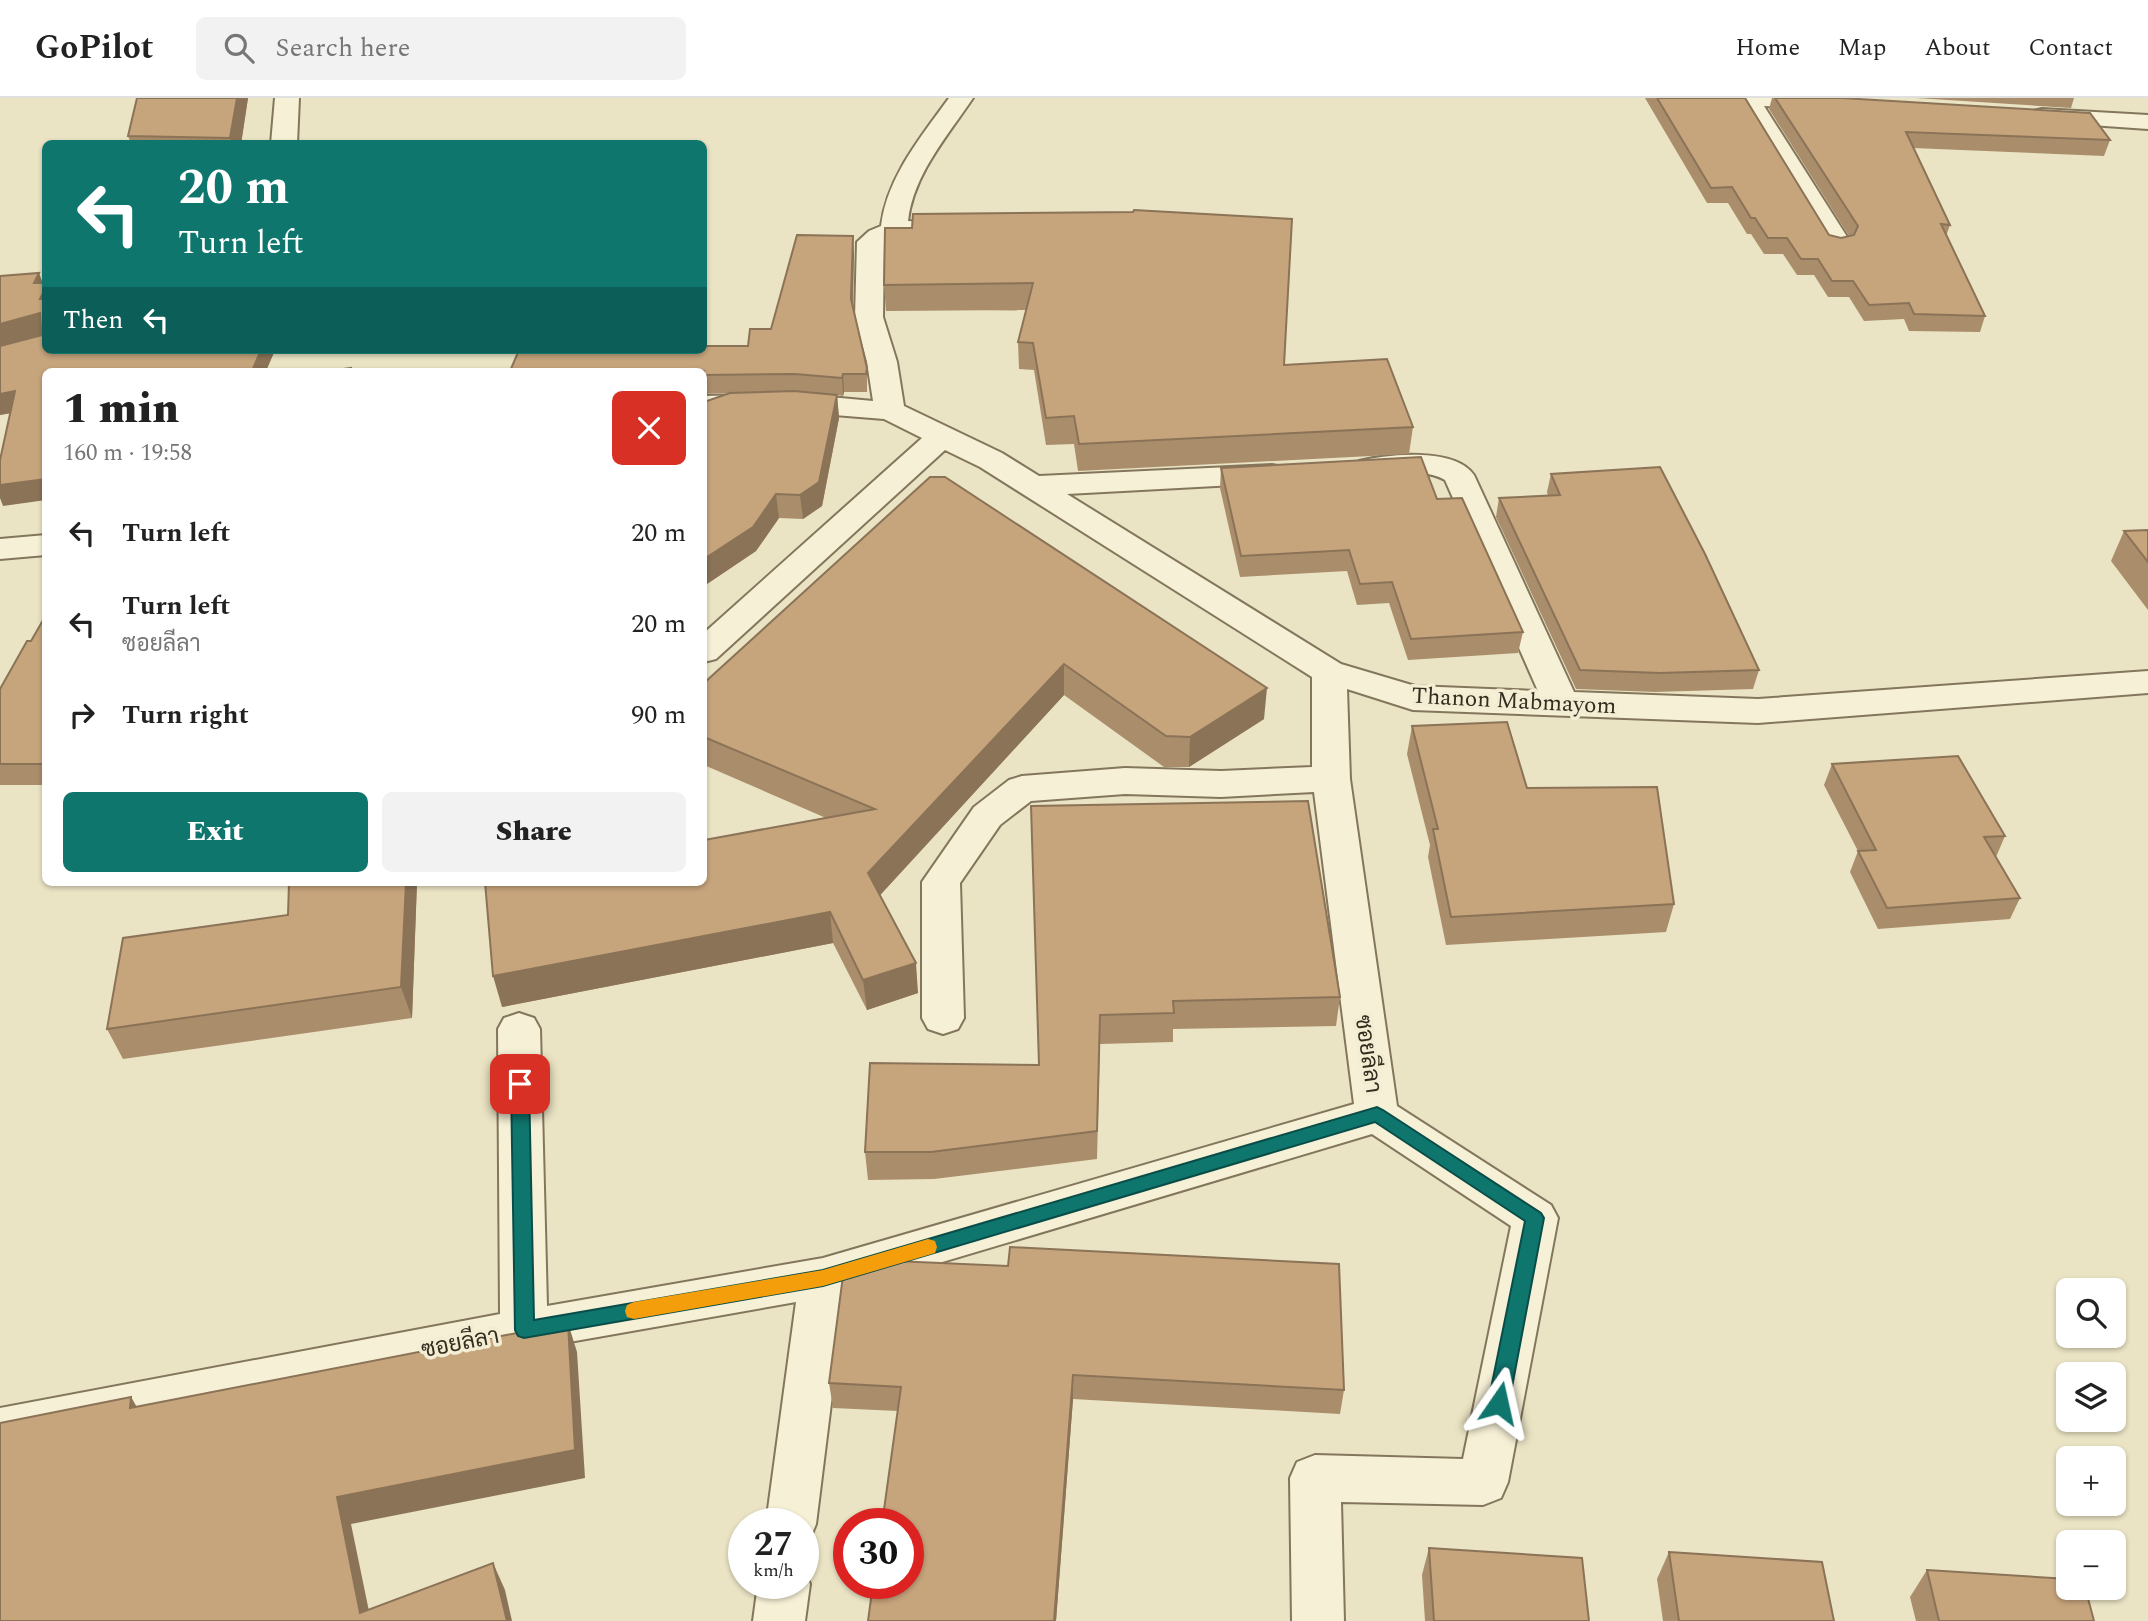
<!DOCTYPE html>
<html lang="en">
<head>
<meta charset="utf-8">
<style>
	body { margin:0; font-family:Spectral,Sarabun,serif; background:#f2f2f2; color:#222; height:100vh; display:flex; flex-direction:column; font-size:26px; white-space:nowrap }
	* { box-sizing:border-box; margin:0 }
	p { font-size:23px; color:#767676 }
	.icon { flex:none; width:38px; height:38px; fill:none; stroke:currentColor; stroke-width:2; stroke-linecap:round; stroke-linejoin:round }
	.map { position:relative; flex:1; overflow:hidden }
	.panel { position:absolute; left:42px; top:270px; width:665px; height:518px; display:flex; flex-direction:column; background:#fff; border-radius:10px; box-shadow:0 2px 5px #0004 }
	.panel>* { flex:none }
	.banner { position:absolute; left:42px; top:42px; width:665px; height:214px; border-radius:10px; box-shadow:0 2px 5px #0004; background:#0f766e; color:#fff; overflow:hidden }
	.buttons { position:absolute; left:2056px; top:1180px; display:grid; gap:14px }
	.buttons a { display:grid; place-items:center; width:70px; height:70px; border-radius:10px; background:#fff; box-shadow:0 2px 5px #0004; font-size:35px }
	.speed { position:absolute; left:728px; top:1410px; display:flex; gap:14px; font-size:35px; font-weight:700; text-align:center }
	.speed>* { display:grid; place-content:center; width:91px; height:91px; border-radius:50%; background:#fff; box-shadow:0 2px 5px #0004; line-height:1 }
	.speed small { font-size:18px; font-weight:400 }
	.speed .limit { border:10px solid #d22; background:#fff; color:#111 }
	.pin { position:absolute; display:grid; place-items:center; width:60px; height:60px; color:#fff; margin:-30px; border-radius:14px; box-shadow:0 4px 10px #0006 }
	.me { position:absolute; width:77px; margin:-38px; rotate:11deg; stroke-linejoin:round; filter:drop-shadow(0 0 5px #0008) }
	.turn { display:flex; align-items:center; gap:24px; height:147px; padding:0 21px; font-size:32px }
	.turn .icon { width:91px; height:91px; stroke-width:2.5 }
	.turn b { display:block; font-size:49px; line-height:60px }
	.then { display:flex; align-items:center; height:66px; padding:0 21px; background:#0003; gap:14px; font-size:26px }
	.round { display:grid; place-items:center; flex:none; width:74px; height:74px; border-radius:10px; background:#f2f2f2 }
	.headline { display:flex; align-items:center; justify-content:space-between; height:119px; padding:0 21px }
	h1 { font-size:42px; font-weight:800; line-height:52px }
	.cta { display:flex; gap:14px; margin-top:auto; padding:14px 21px }
	.cta a { flex:1; height:80px; border-radius:10px; background:#0f766e; color:#fff; font-size:28px; font-weight:800; line-height:80px; text-align:center }
	.cta a+a { background:#f2f2f2; color:#222 }
	ul { padding:0; list-style:none }
	li { display:flex; align-items:center; gap:21px; height:91px; padding:0 21px }
	li div { flex:1 }
	li b { display:block; font-size:26px }
	li em { font-style:normal }
	header { display:flex; align-items:center; gap:42px; box-sizing:border-box; height:98px; padding:0 35px; background:#fff; border-bottom:2px solid #e0e0e0 }
	header strong { font-size:33px }
	nav { display:flex; gap:38px; margin-inline-start:auto; font-size:24px }
	.search { width:490px; height:63px; background:#f2f2f2; display:flex; align-items:center; gap:18px; box-sizing:border-box; padding:0 24px; border-radius:10px; color:#767676; font-size:26px }
	.map>svg:first-child { display:block }
	.lines { fill:none; stroke-linecap:round; stroke-linejoin:round }
	.street-casing { stroke:#83765c; stroke-width:4 }
	.street { fill:#f6f0d6; fill-rule:evenodd }
	.wall { fill:#aa8d6b }
	.shaded-wall { fill:#8b7357 }
	.building { fill:#c6a47c; stroke:#8b7357; stroke-width:2 }
	.route { fill:#0f766e; stroke:#0a4d48; stroke-width:2 }
	.slow { fill:#f59e0b }
	.labels { text-anchor:middle; stroke-width:7; stroke-linejoin:round; paint-order:stroke }
	.street-label { font-size:23px; fill:#352c1f; stroke:#f2edd3 }
</style>
</head>
<body>
<header>
<strong>GoPilot</strong>
<div class="search"><svg class="icon" aria-label="search" viewBox="0 0 24 24"><circle cx="10" cy="10" r="6"/><path d="M15 15l6 6"/></svg>Search here</div>
<nav><a>Home</a><a>Map</a><a>About</a><a>Contact</a></nav>
</header>
<div class="map">
<svg width="2148" height="1523" viewBox="0 0 2148 1523">
	<rect width="100%" height="100%" fill="#eae4c4"/>
	<g class="lines">
		<g class="street-casing">
			<g id="street">
				<polygon points="275,0 299,0 297,46 271,46"/>
				<path d="M949,0H973C948,37 913,77 908,123L946,125L950,131L946,137C925,142 903,134 884,147L883,219L897,264L904,308L1002,355L1039,378L1272,367L1283,369L1288,376L1283,383L1272,385L1067,396L1341,566L1415,588L1538,593L1445,382C1419,367 1387,384 1359,377L1354,370L1359,363C1388,356 1455,349 1474,377L1574,594L1758,601L2148,573V595L1758,625L1413,612L1347,591L1350,681L1397,1008L1551,1107L1558,1120L1508,1384L1501,1400L1483,1407L1341,1404L1344,1523H1292L1290,1380L1297,1364L1315,1357L1463,1361L1511,1128L1372,1036L845,1193L816,1426L809,1443L803,1445V1426H766L796,1204L524,1252L0,1354V1310L500,1216L498,931L504,920L519,915L534,920L540,931L547,1208L823,1160L1354,1006L1314,694L1221,699L1125,696L1031,703L1000,727L960,785L964,920L958,931L943,936L928,931L922,920V784L974,709L1009,682L1022,678L1125,670L1221,673L1312,669V579L980,369L945,352L716,561L704,564V535L922,340L884,321L797,314L704,316V298L797,296L873,303L867,264L855,219L857,144L869,133L881,128C887,79 921,39 949,0Z"/>
				<polygon points="1735,0 1833,0 1836,4 1833,9 1824,11 1764,8 1851,145 1847,151 1837,153 1827,151"/>
				<polygon points="2042,11 2148,17 2148,31 2033,23 2030,18 2033,13"/>
				<polygon points="46,437 46,457 0,461 0,441"/>
				<polygon points="803,1470 810,1486 805,1523 753,1523 758,1486 803,1486"/>
			</g>
		</g>
		<use href="#street" class="street"/>
	</g>
	<g class="wall">
		<polygon points="137,0 248,0 241,46 131,46 128,38"/>
		<polygon points="1645,0 1745,0 1829,137 1841,140 1849,138 1769,11 1772,0 1842,0 2110,42 2104,58 1913,50 1950,127 1946,138 1985,218 1980,234 1909,233 1904,221 1864,223 1849,199 1828,199 1814,177 1797,177 1783,156 1764,156 1751,136 1747,136 1728,105 1707,105"/>
		<polygon points="1916,0 2074,0 2071,10"/>
		<polygon points="885,130 1284,267 1413,329 1409,356 1078,373 1074,346 1046,347 1034,272 1019,271 1018,244 1027,212 886,213 884,187"/>
		<polygon points="854,155 853,209 867,270 867,294 844,294 843,298 837,297 839,320 822,408 803,421 779,420 756,453 704,488 704,304 729,295 704,296 704,273 748,248 771,231"/>
		<polygon points="42,185 46,185 46,252 275,252 266,273 46,273 3,408 10,315 0,317"/>
		<polygon points="1221,370 1437,401 1523,534 1518,555 1408,562 1389,505 1357,507 1347,473 1240,479 1220,390"/>
		<polygon points="1551,376 1759,572 1753,591 1655,594 1576,591 1496,419 1499,400 1548,398 1547,394"/>
		<polygon points="930,379 1264,621 1189,669 1164,669 1064,597 880,797 918,895 867,912 833,845 502,909 826,720 704,667 704,585"/>
		<polygon points="2148,432 2148,512 2111,463 2124,433"/>
		<polygon points="46,517 46,687 0,687 0,591 31,543"/>
		<polygon points="1412,628 1527,690 1674,806 1666,834 1446,847 1428,759 1430,747 1407,656"/>
		<polygon points="1832,666 2005,738 1996,759 2020,800 2010,821 1878,831 1850,774 1858,753 1824,687"/>
		<polygon points="1031,708 1340,899 1336,928 1173,931 1173,944 1100,946 1097,1061 934,1081 868,1082 865,1054 1039,967"/>
		<polygon points="289,784 417,784 412,920 123,961 107,931 288,817"/>
		<polygon points="1008,1168 1344,1292 1340,1316 1073,1301 1056,1523 868,1523 898,1313 833,1310 829,1285"/>
		<polygon points="1429,1450 1589,1523 1425,1523 1422,1477"/>
		<polygon points="1669,1454 1834,1523 1663,1523 1657,1481"/>
		<polygon points="1927,1472 2094,1523 1916,1523 1910,1499"/>
	</g>
	<g class="shaded-wall">
		<polygon points="237,0 248,0 241,46 232,46 230,40"/>
		<polygon points="853,138 854,155 852,219 851,201"/>
		<polygon points="39,175 45,191 46,189 46,216 34,185"/>
		<polygon points="40,215 41,230 43,236 0,248 0,226"/>
		<polygon points="261,252 275,252 266,273 252,273"/>
		<polygon points="843,276 844,294 843,298 842,280"/>
		<polygon points="15,293 23,313 0,317 0,296"/>
		<polygon points="837,297 839,320 822,408 803,421 800,397"/>
		<polygon points="46,381 46,402 3,408 0,400 0,387"/>
		<polygon points="776,396 779,420 756,453 704,488 704,461"/>
		<polygon points="1064,566 1064,597 872,806 868,775"/>
		<polygon points="1267,590 1264,621 1189,669 1190,639"/>
		<polygon points="406,784 417,784 412,920 401,889"/>
		<polygon points="830,814 833,845 502,909 493,878"/>
		<polygon points="916,865 918,895 867,912 863,882"/>
		<polygon points="568,1225 577,1254 585,1380 351,1426 371,1523 360,1515 337,1399"/>
		<polygon points="1073,1277 1073,1301 1056,1523 1054,1523"/>
		<polygon points="131,1299 148,1328 130,1310"/>
		<polygon points="493,1465 505,1492 512,1523 507,1523"/>
	</g>
	<g class="building">
		<polygon points="137,0 237,0 230,40 128,38"/>
		<polygon points="1657,0 1745,0 1829,137 1841,140 1854,137 1858,128 1775,0 1842,0 2090,15 2110,42 1906,34 1950,127 1941,126 1985,218 1914,216 1909,205 1869,207 1853,183 1832,183 1818,161 1801,161 1787,140 1768,140 1755,120 1751,120 1732,89 1711,90"/>
		<polygon points="1134,112 1292,121 1284,267 1387,261 1413,329 1079,346 1074,318 1046,320 1033,245 1018,244 1033,185 884,187 885,130 912,130 913,116 1133,114"/>
		<polygon points="797,137 853,138 851,201 867,270 866,276 843,276 842,280 795,276 704,277 704,273 510,273 519,252 704,252 704,248 748,248 750,231 771,231"/>
		<polygon points="39,175 34,185 46,185 46,189 40,201 46,201 46,230 41,230 40,215 0,226 0,178"/>
		<polygon points="46,236 46,252 261,252 252,273 46,273 46,381 0,387 0,362 15,293 0,296 0,248"/>
		<polygon points="351,270 351,273 329,273"/>
		<polygon points="794,293 837,297 819,384 800,397 776,396 753,429 704,461 704,304 730,295"/>
		<polygon points="1421,359 1437,401 1462,400 1523,534 1411,541 1392,484 1360,486 1349,452 1241,458 1221,370"/>
		<polygon points="1660,369 1705,456 1759,572 1660,575 1580,572 1499,400 1560,397 1551,376"/>
		<polygon points="930,379 945,379 1267,590 1190,639 1166,638 1064,566 868,775 916,865 863,882 830,814 493,878 485,784 704,784 704,742 875,711 704,639 704,585"/>
		<polygon points="2148,432 2148,464 2124,433"/>
		<polygon points="46,517 46,666 0,666 0,591 27,543 31,543"/>
		<polygon points="1507,624 1527,690 1657,689 1674,806 1451,819 1433,731 1438,731 1412,628"/>
		<polygon points="1958,658 2005,738 1984,739 2020,800 1887,810 1858,753 1876,752 1832,666"/>
		<polygon points="1308,703 1340,899 1173,903 1174,915 1100,917 1097,1033 931,1054 865,1054 870,965 1039,967 1031,708"/>
		<polygon points="289,784 406,784 401,889 107,931 123,840 288,817"/>
		<polygon points="1010,1149 1339,1166 1344,1292 1073,1277 1054,1523 868,1523 873,1486 908,1486 908,1426 882,1426 901,1289 829,1285 844,1170 872,1162 1008,1168"/>
		<polygon points="568,1225 575,1352 337,1399 360,1515 493,1465 507,1523 0,1523 0,1325 131,1299 130,1310"/>
		<polygon points="1429,1450 1582,1460 1589,1523 1434,1523"/>
		<polygon points="1669,1454 1822,1464 1834,1523 1679,1523"/>
		<polygon points="1927,1472 2068,1481 2068,1489 2085,1489 2094,1523 1939,1523"/>
	</g>
	<polygon class="route" points="520,979 527,981 529,986 534,1222 823,1172 1377,1009 1383,1012 1541,1115 1544,1120 1509,1305 1506,1311 1499,1314 1491,1311 1488,1305 1525,1123 1375,1024 823,1188 524,1240 518,1238 515,1232 511,986 514,981"/>
	<polygon class="slow" points="928,1141 935,1143 937,1149 935,1155 823,1188 634,1221 627,1219 625,1213 627,1207 634,1204 823,1172"/>
	<g class="labels">
		<g class="street-label">
			<text transform="translate(1514 602) rotate(3)" y="8">Thanon Mabmayom</text>
			<text transform="translate(1369 956) rotate(82)" y="8">ซอยลีลา</text>
			<text transform="translate(460 1244) rotate(-11)" y="8">ซอยลีลา</text>
		</g>
	</g>
</svg>
<div class="buttons">
<a><svg class="icon" aria-label="search" viewBox="0 0 24 24"><circle cx="10" cy="10" r="6"/><path d="M15 15l6 6"/></svg></a>
<a><svg class="icon" aria-label="layers" viewBox="0 0 24 24"><path d="M12 4l9 5-9 5-9-5zM3 14l9 5 9-5"/></svg></a>
<a>+</a>
<a>−</a>
</div>
<div class="speed"><div>27<small>km/h</small></div><div class="limit">30</div></div>
<div class="pin" style="left:520px;top:986px;background:#d93025"><svg class="icon" aria-label="arrive" viewBox="0 0 24 24"><path d="M6 21V4h12l-3 4 3 4H6"/></svg></div>
<svg class="me" style="left:1499px;top:1305px" viewBox="-20 -20 40 40"><path d="M0-17L14 15 0 8-14 15z" fill="#0f766e" stroke="#fff" stroke-width="4"/></svg>
<div class="banner">
<div class="turn"><svg class="icon" aria-label="left" viewBox="0 0 24 24"><path d="M17 20v-9H6M10 6l-5 5 5 5"/></svg><div><b>20 m</b>Turn left</div></div>
<div class="then">Then<svg class="icon" aria-label="left" viewBox="0 0 24 24"><path d="M17 20v-9H6M10 6l-5 5 5 5"/></svg></div>
</div>
<section class="panel">
<div class="headline"><div><h1>1 min</h1><p>160 m · 19:58</p></div><a class="round" style="background:#d93025;color:#fff"><svg class="icon" aria-label="close" viewBox="0 0 24 24"><path d="M6 6l12 12M18 6L6 18"/></svg></a></div>
<ul>
<li><svg class="icon" aria-label="left" viewBox="0 0 24 24"><path d="M17 20v-9H6M10 6l-5 5 5 5"/></svg><div><b>Turn left</b></div><em>20 m</em></li>
<li><svg class="icon" aria-label="left" viewBox="0 0 24 24"><path d="M17 20v-9H6M10 6l-5 5 5 5"/></svg><div><b>Turn left</b><p>ซอยลีลา</p></div><em>20 m</em></li>
<li><svg class="icon" aria-label="right" viewBox="0 0 24 24"><path d="M7 20v-9h11M14 6l5 5-5 5"/></svg><div><b>Turn right</b></div><em>90 m</em></li>
</ul>
<div class="cta"><a>Exit</a><a>Share</a></div>
</section>
</div>
</body>
</html>
